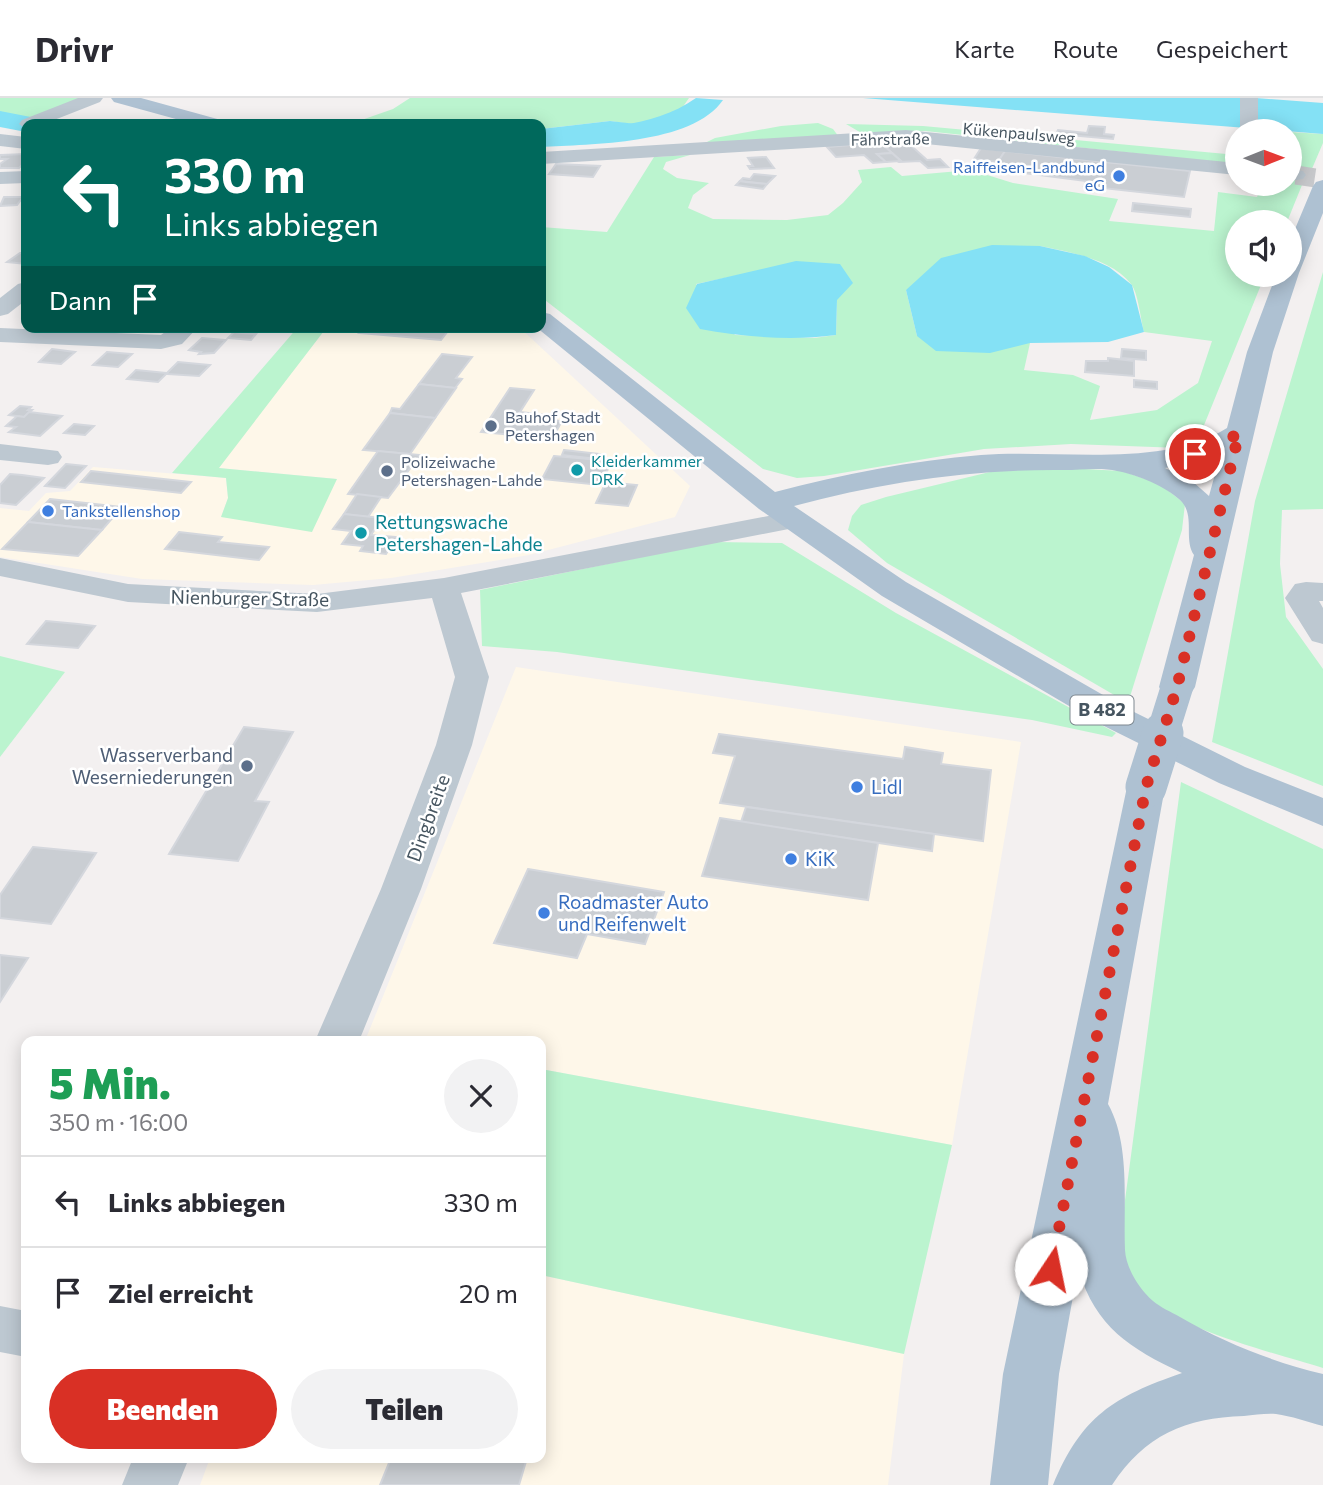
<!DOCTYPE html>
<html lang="de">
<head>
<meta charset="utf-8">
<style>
	body { margin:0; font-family:Commissioner,sans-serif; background:#f2f2f3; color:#2b2b33; height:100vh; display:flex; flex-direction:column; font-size:26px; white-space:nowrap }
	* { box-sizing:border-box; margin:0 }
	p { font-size:23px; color:#7c7c81 }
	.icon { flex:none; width:38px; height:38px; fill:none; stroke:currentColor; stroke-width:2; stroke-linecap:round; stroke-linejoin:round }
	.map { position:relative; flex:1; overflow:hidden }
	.details { position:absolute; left:21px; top:938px; width:525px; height:427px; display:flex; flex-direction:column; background:#fff; border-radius:14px; box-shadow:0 4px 18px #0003 }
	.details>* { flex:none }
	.hud { position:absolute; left:21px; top:21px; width:525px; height:214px; border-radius:14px; box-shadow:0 4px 18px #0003; background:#00695c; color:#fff; overflow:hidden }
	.needle { width:46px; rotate:89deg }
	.tools { position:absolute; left:1225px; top:21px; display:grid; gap:14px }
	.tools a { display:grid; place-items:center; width:77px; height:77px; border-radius:50%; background:#fff; box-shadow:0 4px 18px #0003; font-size:35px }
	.pin { position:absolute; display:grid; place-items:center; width:60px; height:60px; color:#fff; margin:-30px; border:4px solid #fff; border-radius:50%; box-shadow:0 2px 7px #0007 }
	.me { position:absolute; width:77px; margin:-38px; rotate:11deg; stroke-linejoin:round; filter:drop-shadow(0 0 5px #0008) }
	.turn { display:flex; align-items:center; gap:24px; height:147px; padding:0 28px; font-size:32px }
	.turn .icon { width:91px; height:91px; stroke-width:2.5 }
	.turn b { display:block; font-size:49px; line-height:60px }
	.then { display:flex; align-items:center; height:66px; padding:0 28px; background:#0003; gap:14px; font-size:26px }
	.round { display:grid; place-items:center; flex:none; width:74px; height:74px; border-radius:37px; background:#f2f2f3 }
	.head { display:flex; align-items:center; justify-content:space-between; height:119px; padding:0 28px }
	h1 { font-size:42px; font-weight:800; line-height:52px; color:#1e9e55 }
	.button { display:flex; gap:14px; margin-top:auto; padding:14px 28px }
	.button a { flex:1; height:80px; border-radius:42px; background:#d93025; color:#fff; font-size:28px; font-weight:800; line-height:80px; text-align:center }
	.button a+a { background:#f2f2f3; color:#2b2b33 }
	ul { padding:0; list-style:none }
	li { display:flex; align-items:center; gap:21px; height:91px; padding:0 28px; border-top:2px solid #e1e1e2 }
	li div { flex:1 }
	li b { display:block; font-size:26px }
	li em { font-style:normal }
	header { display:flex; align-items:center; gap:42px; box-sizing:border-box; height:98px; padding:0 35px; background:#fff; border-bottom:2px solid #e1e1e2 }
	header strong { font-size:33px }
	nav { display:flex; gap:38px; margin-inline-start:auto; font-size:24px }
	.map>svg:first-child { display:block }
	.commercial { fill:#fef7e9 }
	.green { fill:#bbf4cf; fill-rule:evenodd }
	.water { fill:#84e1f5 }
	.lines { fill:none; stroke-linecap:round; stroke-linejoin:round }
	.river { fill:#84e1f5; fill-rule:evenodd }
	.building { fill:#caced3; stroke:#d4d7dd; stroke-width:2 }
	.minor-tunnel { stroke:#c8c9cc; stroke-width:19; stroke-dasharray:19 10; stroke-linecap:butt }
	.minor { fill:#bdc8d1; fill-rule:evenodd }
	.major { fill:#aec1d2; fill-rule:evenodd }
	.major-bridge-far1 { stroke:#aec1d2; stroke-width:32 }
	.major-bridge { stroke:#aec1d2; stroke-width:41 }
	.route { stroke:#d93025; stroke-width:12; stroke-dasharray:0 21.6 }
	.shop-dot { fill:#3f7fe0; stroke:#fff; stroke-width:2.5 }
	.service-dot { fill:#5c6f8a; stroke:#fff; stroke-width:2.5 }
	.culture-dot { fill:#0f9aa8; stroke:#fff; stroke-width:2.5 }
	.labels { text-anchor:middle; stroke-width:5; stroke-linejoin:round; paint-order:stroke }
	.far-street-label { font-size:16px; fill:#465560; stroke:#fff }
	.far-shop-label { font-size:16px; fill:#366cbe; stroke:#fff; text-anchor:end }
	.far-service-label { font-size:16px; fill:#4e5e75; stroke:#fff; text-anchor:start }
	.far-culture-label { font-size:16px; fill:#0d838f; stroke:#fff; text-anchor:start }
	.shield { fill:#fff; stroke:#7e8890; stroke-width:2 }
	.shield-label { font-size:18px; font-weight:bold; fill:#465560 }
	.culture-label { font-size:19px; fill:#0d838f; stroke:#fff; text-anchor:start }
	.street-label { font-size:19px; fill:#465560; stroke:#fff }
	.service-label { font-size:19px; fill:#4e5e75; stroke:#fff; text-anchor:end }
	.shop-label { font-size:19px; fill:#366cbe; stroke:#fff; text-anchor:start }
</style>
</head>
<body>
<header>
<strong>Drivr</strong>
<nav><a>Karte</a><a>Route</a><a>Gespeichert</a></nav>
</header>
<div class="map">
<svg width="1323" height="1387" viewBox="0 0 1323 1387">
	<rect width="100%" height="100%" fill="#f3f0f0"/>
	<g class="commercial">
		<polygon points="327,229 519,229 690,388 675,419 529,457 391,480 313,487 142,481 0,459 0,410 29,413 46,395 70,393 93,369 226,380 228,400 221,419 337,381 218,370"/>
		<polygon points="516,569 1021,644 952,1047 541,971 541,943 394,943 367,938"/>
		<polygon points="541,1177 904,1256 888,1387 200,1387 210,1360 541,1360"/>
	</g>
	<g class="green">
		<polygon points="0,0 84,0 36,26 26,26 26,29 0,25"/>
		<polygon points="410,0 689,0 680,13 645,28 610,23 541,31 541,26 350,26 393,11"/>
		<polygon points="818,25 833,31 839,39 705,45 715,40 781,28"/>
		<polygon points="846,26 923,28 1237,57 1237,66 925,33 863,36"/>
		<polygon points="1290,34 1323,36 1323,45 1311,73 1290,71 1290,62 1300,59 1290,51"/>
		<path d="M690,57L666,64L663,71L677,80L709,85L693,97L688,110L713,121L787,122L828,117L843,105L862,84L858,72L891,69L902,78L971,72L1013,85L1118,101L1109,123L1214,133L1218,94L1257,99L1262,86H1290V79L1296,80L1302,87L1287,124H1237V177H1265L1198,342L1181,350L1071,346L984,351L824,378L797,380L763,371L541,199V129L607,134L654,59ZM1040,148C1069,154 1112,161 1131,186C1138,194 1141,223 1144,234L1212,243L1198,285L1157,312L1090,322L1100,288L1073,277L1024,272L1030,245L917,238L906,192ZM739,177L837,202L836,237L814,240L735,237L696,186Z"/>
		<polygon points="1323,174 1323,411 1282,412 1280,466 1286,519 1323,571 1323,688 1212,644 1255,403"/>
		<polygon points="298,229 327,229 219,370 337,381 312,434 221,419 228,400 226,380 172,375"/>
		<polygon points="1066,370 1122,373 1160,386 1185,406 1182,432 1128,605 887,465 848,432 852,418 861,407 886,399 994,373"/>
		<polygon points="715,444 782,445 896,515 1116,635 1112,639 1032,622 557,554 482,548 480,492"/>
		<polygon points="0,558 65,574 0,659"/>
		<path d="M1181,684L1323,751V1270C1278,1256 1177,1231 1145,1199C1132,1185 1124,1164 1119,1147Z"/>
		<polygon points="541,971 952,1047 904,1256 541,1177"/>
	</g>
	<g class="water">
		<polygon points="863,0 1256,0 1323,5 1323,36"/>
		<polygon points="610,23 654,28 596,42 541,47 541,31"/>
		<polygon points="992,147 1040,148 1085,158 1109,169 1132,187 1144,234 1108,244 1030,245 990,255 936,253 917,238 906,192 941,160"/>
		<path d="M796,163L840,166L853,185L837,202L836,237C791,243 744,239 700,231L686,210L697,186Z"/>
	</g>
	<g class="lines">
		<g class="river">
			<path d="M696,0L723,2C692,47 590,46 541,49V33C594,29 651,32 696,0Z"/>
			<polygon points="0,13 36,20 40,26 26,26 26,34 0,29"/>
		</g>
	</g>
	<g class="building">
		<polygon points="1089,28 1105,29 1104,36 1114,37 1113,41 1056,36 1058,32 1087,35"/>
		<polygon points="908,45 927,62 940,61 948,69 928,70 920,63 899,64 897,63 901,63 883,47"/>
		<polygon points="862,46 883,47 892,55 877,56 886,64 873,65 864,57 836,59 827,49"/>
		<polygon points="981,50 1005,53 998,64 974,61"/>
		<polygon points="1005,53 1095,63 1190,73 1184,99 1084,88 1086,83 993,71"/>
		<polygon points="892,55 901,63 886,64 877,56"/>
		<polygon points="26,56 26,63 19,70 0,70 0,66 7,61 0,61 0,57"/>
		<polygon points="766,59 774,70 750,71 748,68 753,68 748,60"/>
		<polygon points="556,66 600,68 593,79 549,76"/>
		<polygon points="754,76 775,78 767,86 740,83 743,80 750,81"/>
		<polygon points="740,83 746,84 767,86 763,91 736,87"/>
		<polygon points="4,99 23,99 17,107 0,108"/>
		<polygon points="1133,105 1191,111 1190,119 1132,113"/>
		<polygon points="20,155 26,155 26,166 7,164"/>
		<polygon points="210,229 246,229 241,235 207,232"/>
		<polygon points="364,229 451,229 441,242 359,235"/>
		<polygon points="234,234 241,235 256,236 251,242 228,240"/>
		<polygon points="202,240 226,242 214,255 199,256 201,254 189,252"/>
		<polygon points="52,251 75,254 61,266 39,264"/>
		<polygon points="1122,251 1146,253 1146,262 1121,260"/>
		<polygon points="107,254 132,256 118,269 93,267"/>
		<polygon points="442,256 472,259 456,280 462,281 455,290 419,286"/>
		<polygon points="1108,260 1134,263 1134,278 1085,274 1086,263 1108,263"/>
		<polygon points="178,264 210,267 199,278 166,276"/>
		<polygon points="136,272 167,275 158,284 127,281"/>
		<polygon points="1134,282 1157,284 1157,291 1134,289"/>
		<polygon points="419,286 456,290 435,320 390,315 392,310 400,311"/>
		<polygon points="510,290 534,292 520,314 547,317 544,322 562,323 552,341 481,334"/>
		<polygon points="20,308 31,309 28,312 32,312 24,319 9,317"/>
		<polygon points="29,314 62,318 40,338 9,334 16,329 6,328 17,318 24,319"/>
		<polygon points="390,315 435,320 410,356 363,352"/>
		<polygon points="74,326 94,328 85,337 64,335"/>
		<polygon points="564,352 600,356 597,361 562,357"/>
		<polygon points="378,353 420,357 388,400 348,396"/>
		<polygon points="554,358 612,363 600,387 542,381"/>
		<polygon points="66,366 86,368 65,390 45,388"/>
		<polygon points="91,373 191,384 181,395 81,384"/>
		<polygon points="10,376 22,377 44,380 16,407 0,405 0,387"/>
		<polygon points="606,384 637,387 628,408 596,405"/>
		<polygon points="357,396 381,399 368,419 344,416"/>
		<polygon points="50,401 122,409 102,432 28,424"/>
		<polygon points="344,416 382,420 371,437 397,439 386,456 360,453 363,448 342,446 351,433 333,431"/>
		<polygon points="28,424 102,432 78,458 2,451"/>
		<polygon points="179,434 222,439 218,444 269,449 259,462 165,451"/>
		<polygon points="46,523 78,526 95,528 78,550 27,546"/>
		<polygon points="244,629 293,634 255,703 269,704 238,763 169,756"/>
		<polygon points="719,636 903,661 905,649 943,655 941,666 991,672 983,743 720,705 735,658 713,655"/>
		<polygon points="746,709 934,736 932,753 741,724"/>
		<polygon points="720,720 878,745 868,802 702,778"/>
		<polygon points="33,749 96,755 51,826 0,820 0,797"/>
		<polygon points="528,771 664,794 645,846 587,836 577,860 494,845"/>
		<polygon points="0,857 28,860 0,904"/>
		<polygon points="391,1360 527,1360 519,1387 380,1387"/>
	</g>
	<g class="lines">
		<polyline class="minor-tunnel" points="1296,77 1323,81"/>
		<g class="minor">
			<polygon points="78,0 103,0 100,4 44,26 26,26 26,31 19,26 22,22"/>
			<rect x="1240" y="0" width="18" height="33"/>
			<polygon points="906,32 1237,65 1237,77 906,44 541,66 541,54"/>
			<polygon points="0,36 26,39 26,51 0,48"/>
			<polygon points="1290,71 1303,73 1306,77 1303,81 1290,83"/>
			<polygon points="26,73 26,85 0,86 0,74"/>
			<polygon points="26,184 26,202 8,216 0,218 0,200 18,186"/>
			<polygon points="172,229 198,229 182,246 161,251 0,244 0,230 161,237"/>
			<polygon points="0,346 58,353 62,359 58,365 48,367 0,362"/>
			<polygon points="794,413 804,416 809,422 804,428 461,495 489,579 472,647 421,791 359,943 315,943 381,791 436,647 455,579 432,500 317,514 128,504 0,478 0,460 128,486 317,496 444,480"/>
			<polygon points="1306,484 1323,485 1323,503 1319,503 1323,510 1323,546 1312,543 1285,500 1295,486"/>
			<polygon points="0,1208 26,1213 26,1259 0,1254"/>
			<polygon points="133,1360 189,1360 178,1387 122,1387"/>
		</g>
		<g class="major">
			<polygon points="111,0 141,0 221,22 224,26 194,26 114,4"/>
			<path d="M1323,82V115L1299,175L1273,254L1195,589L1190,597L1177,600L1164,597L1159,589L1194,457C1183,441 1196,417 1180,402C1165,388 1138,377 1117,373C1101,369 1081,372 1064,372C973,371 882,384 794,408L906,484L1124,609L1245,669L1323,700V728L1219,685L1098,625L882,498L759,411L536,229H541V214L550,216L775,394C843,376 911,363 981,357C1056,351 1163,371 1227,330L1247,254L1276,177H1290V143L1313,88L1316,84ZM1220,358L1209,398L1192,383L1165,370Z"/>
			<path d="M1146,677L1160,680L1165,689L1108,1006C1131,1047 1123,1106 1125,1152C1126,1170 1139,1191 1153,1203C1160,1209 1171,1214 1180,1219C1225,1245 1273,1264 1323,1276V1328C1308,1324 1291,1318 1276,1316C1267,1315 1254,1317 1244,1318C1185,1320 1145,1337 1112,1387H1053C1082,1318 1113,1299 1182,1275C1129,1250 1096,1229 1078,1171L1059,1276L1048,1387H990L1003,1276L1127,689L1132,680Z"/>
		</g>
		<polyline class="major-bridge-far1" points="1162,637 1177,589"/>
		<polyline class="major-bridge" points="1146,689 1163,635"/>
	</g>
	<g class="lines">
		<polyline class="route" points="1051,1171 1146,689 1177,589 1239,335 1214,350 1195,356"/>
	</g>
	<g class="shop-dot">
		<circle cx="1119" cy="78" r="7"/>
		<circle cx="48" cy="413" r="7"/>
		<circle cx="857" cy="689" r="7"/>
		<circle cx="791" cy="761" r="7"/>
		<circle cx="544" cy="815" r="7"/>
	</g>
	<g class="service-dot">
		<circle cx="491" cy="328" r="7"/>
		<circle cx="387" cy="373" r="7"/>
		<circle cx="247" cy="668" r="7"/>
	</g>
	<g class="culture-dot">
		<circle cx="577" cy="372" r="7"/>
		<circle cx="361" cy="435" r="7"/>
	</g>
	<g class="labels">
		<g class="far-street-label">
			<text transform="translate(1019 35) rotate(5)" y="6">Kükenpaulsweg</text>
			<text transform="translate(890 41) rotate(-1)" y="6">Fährstraße</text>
		</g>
		<g class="far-shop-label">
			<text x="1105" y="75">Raiffeisen-Landbund<tspan x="1105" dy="18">eG</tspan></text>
			<text x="62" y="419" text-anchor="start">Tankstellenshop</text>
		</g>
		<g class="far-service-label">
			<text x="505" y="325">Bauhof Stadt<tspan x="505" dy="18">Petershagen</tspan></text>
			<text x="401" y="370">Polizeiwache<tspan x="401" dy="18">Petershagen-Lahde</tspan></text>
		</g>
		<g class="far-culture-label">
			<text x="591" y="369">Kleiderkammer<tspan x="591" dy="18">DRK</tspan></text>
		</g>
		<rect class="shield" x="1070.5" y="597.5" width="63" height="29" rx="5"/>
		<g class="shield-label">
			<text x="1102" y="618">B 482</text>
		</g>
		<g class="culture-label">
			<text x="375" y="431">Rettungswache<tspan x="375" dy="22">Petershagen-Lahde</tspan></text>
		</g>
		<g class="street-label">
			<text transform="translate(250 500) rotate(1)" y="7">Nienburger Straße</text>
			<text transform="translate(428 720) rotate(-70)" y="7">Dingbreite</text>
		</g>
		<g class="service-label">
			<text x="233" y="664">Wasserverband<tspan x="233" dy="22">Weserniederungen</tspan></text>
		</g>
		<g class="shop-label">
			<text x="871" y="696">Lidl</text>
			<text x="805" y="768">KiK</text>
			<text x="558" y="811">Roadmaster Auto<tspan x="558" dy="22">und Reifenwelt</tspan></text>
		</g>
	</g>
</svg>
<div class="tools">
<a><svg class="needle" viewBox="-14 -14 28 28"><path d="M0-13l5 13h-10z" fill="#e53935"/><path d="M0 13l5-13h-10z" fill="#7c7c81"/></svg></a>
<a><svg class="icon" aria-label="sound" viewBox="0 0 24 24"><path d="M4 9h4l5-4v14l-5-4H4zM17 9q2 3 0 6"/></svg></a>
</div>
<div class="pin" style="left:1195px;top:356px;background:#d93025"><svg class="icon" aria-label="arrive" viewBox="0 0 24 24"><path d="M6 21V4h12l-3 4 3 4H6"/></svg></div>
<svg class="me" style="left:1051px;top:1171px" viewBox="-20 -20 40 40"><circle r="19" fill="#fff"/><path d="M0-13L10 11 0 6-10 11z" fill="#d93025"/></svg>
<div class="hud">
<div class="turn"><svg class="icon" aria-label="left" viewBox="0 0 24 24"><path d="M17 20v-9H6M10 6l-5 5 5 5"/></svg><div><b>330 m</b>Links abbiegen</div></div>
<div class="then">Dann<svg class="icon" aria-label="arrive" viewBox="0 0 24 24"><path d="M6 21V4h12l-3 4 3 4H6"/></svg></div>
</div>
<section class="details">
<div class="head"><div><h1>5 Min.</h1><p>350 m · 16:00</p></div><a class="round"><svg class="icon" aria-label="close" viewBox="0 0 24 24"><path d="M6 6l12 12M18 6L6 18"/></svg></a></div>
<ul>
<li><svg class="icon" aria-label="left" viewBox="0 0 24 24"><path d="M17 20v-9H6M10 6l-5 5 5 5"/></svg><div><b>Links abbiegen</b></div><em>330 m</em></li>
<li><svg class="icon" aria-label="arrive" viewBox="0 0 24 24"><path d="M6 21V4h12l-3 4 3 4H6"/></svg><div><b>Ziel erreicht</b></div><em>20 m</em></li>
</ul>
<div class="button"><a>Beenden</a><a>Teilen</a></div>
</section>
</div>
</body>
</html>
